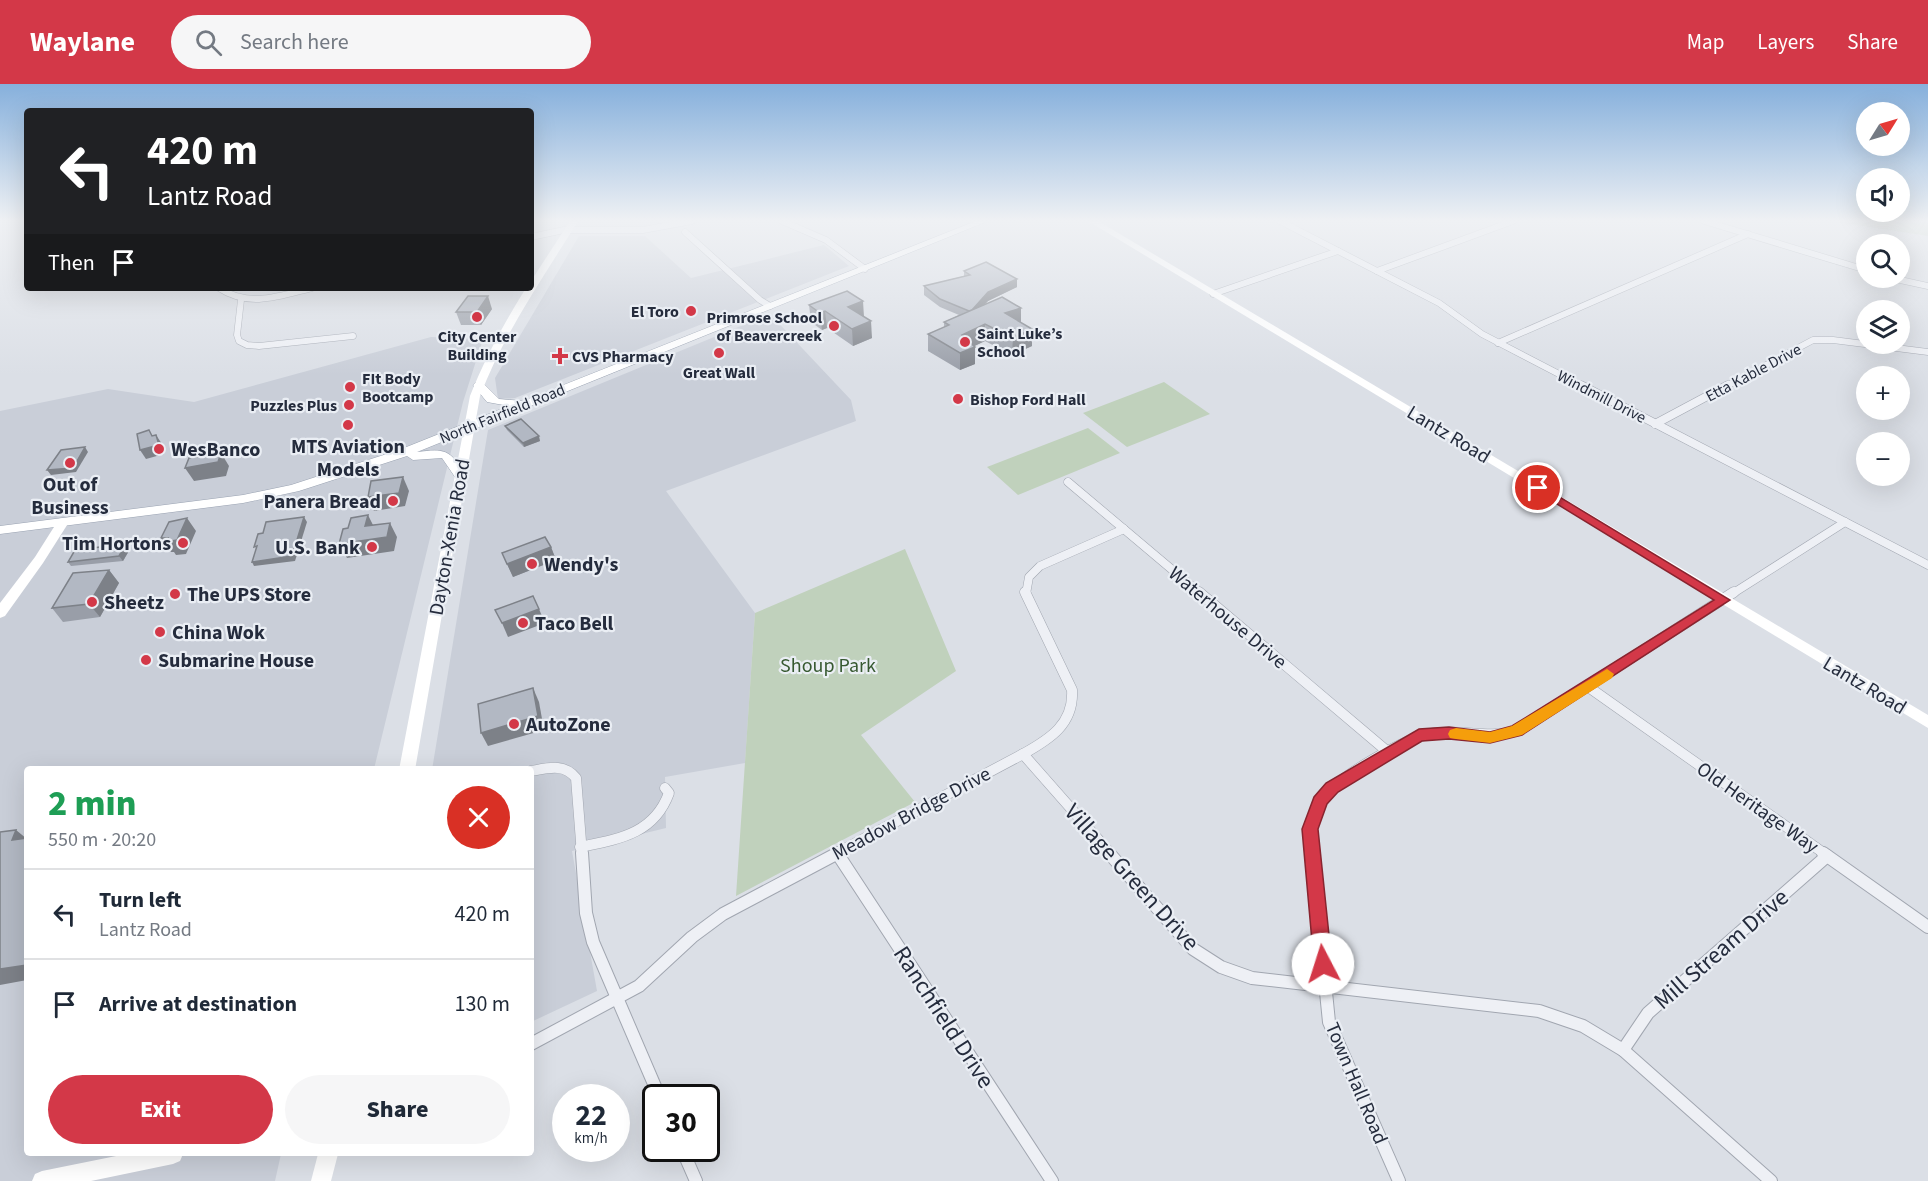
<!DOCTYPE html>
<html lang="en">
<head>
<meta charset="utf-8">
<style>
	body { margin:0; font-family:"Source Sans 3",sans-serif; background:#f6f6f7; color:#1f2937; height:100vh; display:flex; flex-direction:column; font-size:22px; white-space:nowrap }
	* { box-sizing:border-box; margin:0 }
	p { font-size:20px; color:#747a83 }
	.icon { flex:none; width:33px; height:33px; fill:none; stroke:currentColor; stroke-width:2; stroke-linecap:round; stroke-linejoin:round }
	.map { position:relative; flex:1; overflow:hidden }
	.sheet { position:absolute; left:24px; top:682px; width:510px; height:390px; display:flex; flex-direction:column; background:#fff; border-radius:6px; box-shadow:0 6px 24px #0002 }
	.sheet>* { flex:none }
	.hud { position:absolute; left:24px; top:24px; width:510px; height:183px; border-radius:6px; box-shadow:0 6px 24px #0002; background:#202124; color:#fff; overflow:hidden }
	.needle { width:39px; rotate:53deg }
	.tools { position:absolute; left:1856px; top:18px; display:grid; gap:12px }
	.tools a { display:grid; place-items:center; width:54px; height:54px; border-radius:50%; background:#fff; box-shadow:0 6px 24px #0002; font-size:30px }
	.speed { position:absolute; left:552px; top:1000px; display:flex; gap:12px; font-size:30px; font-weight:700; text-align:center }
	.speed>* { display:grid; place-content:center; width:78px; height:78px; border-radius:50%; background:#fff; box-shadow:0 6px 24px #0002; line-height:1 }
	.speed small { font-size:15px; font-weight:400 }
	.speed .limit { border:3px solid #111; border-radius:9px; background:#fff; color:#111 }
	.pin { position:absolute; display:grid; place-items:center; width:51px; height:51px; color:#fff; margin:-26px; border:3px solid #fff; border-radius:50%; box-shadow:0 2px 6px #0007 }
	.me { position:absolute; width:66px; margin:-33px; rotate:355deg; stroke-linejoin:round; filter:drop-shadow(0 0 4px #0008) }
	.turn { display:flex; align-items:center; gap:21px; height:126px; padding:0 24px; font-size:27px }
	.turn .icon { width:78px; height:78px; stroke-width:2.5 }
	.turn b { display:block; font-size:42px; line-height:51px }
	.then { display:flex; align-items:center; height:57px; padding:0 24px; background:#0003; gap:12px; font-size:22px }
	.round { display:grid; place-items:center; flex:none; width:63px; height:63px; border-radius:32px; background:#f6f6f7 }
	.summary { display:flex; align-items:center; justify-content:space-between; height:102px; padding:0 24px }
	h1 { font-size:36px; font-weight:800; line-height:45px; color:#1e9e55 }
	.cta { display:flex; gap:12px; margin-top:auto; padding:12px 24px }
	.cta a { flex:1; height:69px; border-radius:36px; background:#d33848; color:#fff; font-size:24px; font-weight:800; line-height:69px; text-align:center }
	.cta a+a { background:#f6f6f7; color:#1f2937 }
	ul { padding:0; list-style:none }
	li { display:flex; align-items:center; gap:18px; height:90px; padding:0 24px; border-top:2px solid #e0e1e3 }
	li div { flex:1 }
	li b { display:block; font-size:22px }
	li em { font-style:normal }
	header { display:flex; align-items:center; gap:36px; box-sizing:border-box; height:84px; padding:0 30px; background:#d33848; color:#fff }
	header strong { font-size:28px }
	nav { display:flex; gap:33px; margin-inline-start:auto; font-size:21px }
	.search { width:420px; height:54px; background:#f6f6f7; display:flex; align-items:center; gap:15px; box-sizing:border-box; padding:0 21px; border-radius:33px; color:#747a83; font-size:22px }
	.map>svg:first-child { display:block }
	.built { fill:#c9ced8 }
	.green { fill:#c0d1bc }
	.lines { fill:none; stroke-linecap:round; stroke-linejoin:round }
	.street-far3-casing { stroke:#a1a6b0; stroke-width:7 }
	.street-far2-casing { stroke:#a1a6b0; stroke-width:9 }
	.street-far1-casing { stroke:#a1a6b0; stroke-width:11 }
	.street-casing { stroke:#a1a6b0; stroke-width:14 }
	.primary-casing { stroke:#9aa3b2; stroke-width:1 }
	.street-far3 { stroke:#eef0f5; stroke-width:6 }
	.street-far2 { stroke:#eef0f5; stroke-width:8 }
	.street-far1 { stroke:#eef0f5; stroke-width:10 }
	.street { stroke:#eef0f5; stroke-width:12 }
	.secondary { fill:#fff; fill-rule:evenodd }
	.primary { fill:#fff; fill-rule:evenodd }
	.wall { fill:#999ea8 }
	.shaded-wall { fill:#7d8188 }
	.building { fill:#b2b8c3; stroke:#7d8188; stroke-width:1.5 }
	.route { fill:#d33848; stroke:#89242f; stroke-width:1.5 }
	.slow { fill:#f59e0b }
	.poi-dot { fill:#d33848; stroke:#eaeef4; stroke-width:2 }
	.labels { text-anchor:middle; stroke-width:4.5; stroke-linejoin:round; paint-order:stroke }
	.far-poi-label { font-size:16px; font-weight:bold; fill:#252c3d; stroke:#eaeef4; text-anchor:start }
	.far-street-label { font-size:16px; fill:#252c3d; stroke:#eaeef4 }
	.street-label { font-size:20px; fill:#252c3d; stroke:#eaeef4 }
	.poi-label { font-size:20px; font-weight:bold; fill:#252c3d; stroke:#eaeef4; text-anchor:start }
	.park-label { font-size:20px; fill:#375931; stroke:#eaeef4 }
	.near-street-label { font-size:24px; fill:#252c3d; stroke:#eaeef4 }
</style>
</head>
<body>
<header>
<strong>Waylane</strong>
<div class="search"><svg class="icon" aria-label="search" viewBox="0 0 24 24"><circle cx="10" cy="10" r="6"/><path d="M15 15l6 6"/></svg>Search here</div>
<nav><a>Map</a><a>Layers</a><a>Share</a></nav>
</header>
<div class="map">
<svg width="1928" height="1097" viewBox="0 0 1928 1097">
	<rect width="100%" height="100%" fill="#dbdfe6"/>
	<g class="built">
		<polygon points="579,152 645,152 691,194 824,161 849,182 515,314 498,315 495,294"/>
		<polygon points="770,230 851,316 856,337 666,407 755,529 745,679 665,693 666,744 572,767 597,907 531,938 531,686 432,686 488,346"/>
		<polygon points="431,253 483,255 463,318 374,685 27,686 27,1070 281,1070 275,1097 0,1097 0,327 108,305 194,318"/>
	</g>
	<g class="green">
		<polygon points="1831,137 1928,137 1928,152"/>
		<polygon points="1164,298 1210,330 1127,363 1083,329"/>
		<polygon points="1088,344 1120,369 1018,411 987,383"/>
		<polygon points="905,465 956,587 861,651 915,718 736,812 755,529"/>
	</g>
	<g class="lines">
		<g class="street-far3-casing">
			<g id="street-far3">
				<polyline points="782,137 826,156 865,185"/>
				<polyline points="1280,137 1439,219 1482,250 1584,303"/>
				<polyline points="1704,137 1866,186"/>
				<polyline points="685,148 760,216 770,222"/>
				<polyline points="531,153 564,146 643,146 692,137"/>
				<polyline points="1377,187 1513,137"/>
				<polyline points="1891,194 1928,202"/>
				<path d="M219,204C249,224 280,212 312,204"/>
				<polyline points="1213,210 1338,167"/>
				<polyline points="241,216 237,251 239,257 247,261 259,262 353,252"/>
				<polyline points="1498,259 1748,150"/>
				<polyline points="1725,303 1813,256 1833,256 1928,268"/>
			</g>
		</g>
		<g class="street-far2-casing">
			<g id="street-far2">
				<polyline points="1581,301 1928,481"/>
				<polyline points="1655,340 1728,301"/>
				<polyline points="1068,398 1201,510"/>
				<polyline points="1026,510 1029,493 1040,482 1124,445"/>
				<polyline points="1732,510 1845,438"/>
			</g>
		</g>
		<g class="street-far1-casing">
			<g id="street-far1">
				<polyline points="1199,508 1388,668"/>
				<polyline points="1587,602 1825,770"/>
				<polyline points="1023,670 1111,770"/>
				<path d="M531,687C548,684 564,679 576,694L582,770"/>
				<path d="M580,763C619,755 654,750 669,709L665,704"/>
				<polyline points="836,768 838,770"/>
				<path d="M835,770L1023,670C1050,655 1074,640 1072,606L1025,508"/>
				<path d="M1313,770C1311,751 1310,734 1321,717C1336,693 1407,653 1434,649C1463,645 1487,655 1517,647L1734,508"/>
			</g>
		</g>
		<g class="street-casing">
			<g id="street">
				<polyline points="582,769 586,829 593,858 660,1014"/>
				<polyline points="837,769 1052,1097"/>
				<polyline points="1109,769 1193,865 1221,883 1252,894 1539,927 1583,942 1623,966 1771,1097"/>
				<polyline points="1312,769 1329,938 1399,1097"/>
				<polyline points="1823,769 1928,843"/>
				<polyline points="531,960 639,902 692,853 723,830 838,769"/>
				<polyline points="1623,966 1648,929 1827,772"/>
				<polyline points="682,1065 696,1097"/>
			</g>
		</g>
		<g class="primary-casing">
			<path id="primary" d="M976,137H988L417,368C446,364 449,366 466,390L465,393H455L442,374L413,376L407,372L299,407L243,419L0,450V442L243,411L291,401L399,366L509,322L487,318L473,301L475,299H483L499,315L523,317Z"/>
		</g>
		<use href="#street-far3" class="street-far3"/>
		<use href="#street-far2" class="street-far2"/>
		<use href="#street-far1" class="street-far1"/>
		<use href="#street" class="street"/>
		<g class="secondary">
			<path d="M570,137H578C543,194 504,249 480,312L415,686H399L470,312C485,274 504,239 526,204H531V197Z"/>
			<polygon points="1088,137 1098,137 1928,631 1928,644"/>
			<polygon points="63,434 69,438 43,479 5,532 0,534 0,519 35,473 59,435"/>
			<polygon points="126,1070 183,1070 180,1077 173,1080 91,1097 32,1097 35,1090 42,1087"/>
			<polygon points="318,1070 338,1070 331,1097 311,1097"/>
		</g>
		<use href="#primary" class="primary"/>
	</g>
	<g class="wall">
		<polygon points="964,187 1017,203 988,217 984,221 1021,224 1021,239 1032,245 1032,262 1012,271 985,257 974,262 975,280 960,286 928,267 928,250 944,243 944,238 959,231 940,223 924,211 924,202 964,192"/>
		<polygon points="809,221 864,233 872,254 853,262 827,244 822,246 811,238"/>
		<polygon points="492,225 481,241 461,241 456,228"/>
		<polygon points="505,342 540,357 524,363 507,346"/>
		<polygon points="551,463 556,476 513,493 502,469"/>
		<polygon points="130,465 123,477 71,482 68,478"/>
		<polygon points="109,486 119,499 100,533 63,538 52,524"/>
	</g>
	<g class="shaded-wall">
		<polygon points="1017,195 1017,203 988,217 970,236 970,228 988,208"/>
		<polygon points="488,212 492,225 481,241 477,228"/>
		<polygon points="863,217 864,233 848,223"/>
		<polygon points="1021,224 1021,241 1005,229"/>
		<polygon points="825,227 827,244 822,246 820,229"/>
		<polygon points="871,237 872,254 853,262 852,245"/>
		<polygon points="985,240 985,257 962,268 962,251"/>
		<polygon points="1032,245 1032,262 1012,271 1013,254"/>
		<polygon points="975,263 975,280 960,286 960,269"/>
		<polygon points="156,351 162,360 164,370 146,375 140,366"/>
		<polygon points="539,352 540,357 524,363 523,359"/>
		<polygon points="85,363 88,368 76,388 51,391 47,386"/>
		<polygon points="221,369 229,382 226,392 194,397 185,384"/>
		<polygon points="403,393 409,407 405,422 374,427 368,413"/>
		<polygon points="368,431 375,445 390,439 397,453 394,467 347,474 339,460 365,442"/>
		<polygon points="304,433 307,438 295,477 254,482 252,478"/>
		<polygon points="187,434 196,447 186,470 176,471 174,468 171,468 161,454"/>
		<polygon points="126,460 130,465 123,477 119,472"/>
		<polygon points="551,463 556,476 513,493 507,480"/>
		<polygon points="109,486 119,499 100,533 89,520"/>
		<polygon points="539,525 545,539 508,553 502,539"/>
		<polygon points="533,604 539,618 544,646 488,662 481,649"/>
		<polygon points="16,746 27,755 12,756"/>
		<polygon points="27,881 27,896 0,901 0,885"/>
	</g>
	<g class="building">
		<polygon points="986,178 1017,195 988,208 972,226 969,227 940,215 924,202 970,191 964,187"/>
		<polygon points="847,207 863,217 848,223 871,237 852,245 825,227 820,229 809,221"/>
		<polygon points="468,212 488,212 477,228 456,228"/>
		<polygon points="1002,213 1021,224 1005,229 1032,245 1013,254 985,240 962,251 975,263 960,269 928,250 949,241 944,238"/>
		<polygon points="521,335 539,352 523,359 505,342"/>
		<polygon points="149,346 152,352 156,351 159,361 140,366 137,350"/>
		<polygon points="85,363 73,384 47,386 61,366"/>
		<polygon points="221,369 218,378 185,384 189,374"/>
		<polygon points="403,393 399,409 368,413 371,397"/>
		<polygon points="368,431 365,442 390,439 387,453 339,460 343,445 348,444 351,434"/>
		<polygon points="304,433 292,472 252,478 257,462 254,463 258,450 263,449 266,438"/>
		<polygon points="187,434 177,456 166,458 168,454 161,454 169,438"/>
		<polygon points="545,453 551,463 507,480 502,469"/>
		<polygon points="126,460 119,472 68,478 75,466"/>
		<polygon points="109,486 89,520 52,524 73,489"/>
		<polygon points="533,512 539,525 502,539 495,526"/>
		<polygon points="533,604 538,632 481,649 478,620"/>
		<polygon points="16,746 12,756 27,754 27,881 0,885 0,748"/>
	</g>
	<linearGradient id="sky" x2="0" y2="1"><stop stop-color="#86b0dc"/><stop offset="0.47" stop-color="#eff1f4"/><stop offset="1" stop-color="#eff1f4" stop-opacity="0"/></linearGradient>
	<rect width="1928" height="291" fill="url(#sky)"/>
	<polygon class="route" points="1538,400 1730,516 1522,651 1490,659 1449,655 1422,657 1338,708 1327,720 1318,745 1332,880 1329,885 1323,888 1316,885 1314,880 1302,745 1314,713 1326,699 1419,645 1449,643 1490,648 1512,642 1714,516 1534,406 1532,404"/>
	<polygon class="slow" points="1607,585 1614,590 1612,594 1522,651 1490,659 1456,655 1450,654 1448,650 1450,646 1456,644 1490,648 1512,642"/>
	<g class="poi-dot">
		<circle cx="691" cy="227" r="6"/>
		<circle cx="477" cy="233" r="6"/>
		<circle cx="834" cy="242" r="6"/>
		<circle cx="965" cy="258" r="6"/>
		<circle cx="719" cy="269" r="6"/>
		<path d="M557 263h6v6h6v6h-6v6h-6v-6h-6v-6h6z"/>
		<circle cx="350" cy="303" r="6"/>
		<circle cx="958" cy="315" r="6"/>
		<circle cx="349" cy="321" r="6"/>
		<circle cx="348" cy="341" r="6"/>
		<circle cx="159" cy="365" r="6"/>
		<circle cx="70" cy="379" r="6"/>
		<circle cx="393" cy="417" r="6"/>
		<circle cx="183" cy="459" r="6"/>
		<circle cx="372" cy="463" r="6"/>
		<circle cx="532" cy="480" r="6"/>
		<circle cx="175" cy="510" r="6"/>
		<circle cx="92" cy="518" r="6"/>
		<circle cx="523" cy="539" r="6"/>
		<circle cx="160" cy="548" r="6"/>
		<circle cx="146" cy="576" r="6"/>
		<circle cx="514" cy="640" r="6"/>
	</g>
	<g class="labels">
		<g class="far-poi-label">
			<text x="679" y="233" text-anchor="end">El Toro</text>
			<text x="822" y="239" text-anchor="end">Primrose School<tspan x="822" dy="18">of Beavercreek</tspan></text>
			<text x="977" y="255">Saint Luke’s<tspan x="977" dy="18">School</tspan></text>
			<text x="477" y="258" text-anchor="middle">City Center<tspan x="477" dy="18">Building</tspan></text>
			<text x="572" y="278">CVS Pharmacy</text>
			<text x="719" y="294" text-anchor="middle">Great Wall</text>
			<text x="362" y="300">FIt Body<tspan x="362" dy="18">Bootcamp</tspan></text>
			<text x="970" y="321">Bishop Ford Hall</text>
			<text x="337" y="327" text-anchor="end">Puzzles Plus</text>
		</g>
		<g class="far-street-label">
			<text transform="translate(1753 288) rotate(-28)" y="6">Etta Kable Drive</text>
			<text transform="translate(1602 312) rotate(27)" y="6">Windmill Drive</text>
			<text transform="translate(502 329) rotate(-22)" y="6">North Fairfield Road</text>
		</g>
		<g class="street-label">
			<text transform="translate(1449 350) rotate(31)" y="7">Lantz Road</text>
			<text transform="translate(449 453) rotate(-80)" y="7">Dayton-Xenia Road</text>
			<text transform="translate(1228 533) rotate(40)" y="7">Waterhouse Drive</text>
			<text transform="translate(1865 601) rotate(31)" y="7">Lantz Road</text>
			<text transform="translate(1758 723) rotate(35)" y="7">Old Heritage Way</text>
			<text transform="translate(911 729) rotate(-28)" y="7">Meadow Bridge Drive</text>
			<text transform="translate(1357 999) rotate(67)" y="7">Town Hall Road</text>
		</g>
		<g class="poi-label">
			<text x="348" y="369" text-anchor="middle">MTS Aviation<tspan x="348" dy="23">Models</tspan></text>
			<text x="171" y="372">WesBanco</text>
			<text x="70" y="407" text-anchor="middle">Out of<tspan x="70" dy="23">Business</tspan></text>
			<text x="381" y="424" text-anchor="end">Panera Bread</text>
			<text x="171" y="466" text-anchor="end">Tim Hortons</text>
			<text x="360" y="470" text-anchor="end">U.S. Bank</text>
			<text x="544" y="487">Wendy's</text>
			<text x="187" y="517">The UPS Store</text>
			<text x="104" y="525">Sheetz</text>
			<text x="535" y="546">Taco Bell</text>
			<text x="172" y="555">China Wok</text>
			<text x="158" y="583">Submarine House</text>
			<text x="526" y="647">AutoZone</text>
		</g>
		<g class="park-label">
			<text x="828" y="588">Shoup Park</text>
		</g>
		<g class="near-street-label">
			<text transform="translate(1132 793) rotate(48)" y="8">Village Green Drive</text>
			<text transform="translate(1721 865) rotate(-41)" y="8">Mill Stream Drive</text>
			<text transform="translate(944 933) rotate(57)" y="8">Ranchfield Drive</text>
		</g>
	</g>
</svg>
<div class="tools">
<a><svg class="needle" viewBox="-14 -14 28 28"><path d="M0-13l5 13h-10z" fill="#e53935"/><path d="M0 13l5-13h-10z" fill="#747a83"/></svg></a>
<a><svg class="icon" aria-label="sound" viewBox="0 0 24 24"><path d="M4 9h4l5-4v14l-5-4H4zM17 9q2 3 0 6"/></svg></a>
<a><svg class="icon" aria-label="search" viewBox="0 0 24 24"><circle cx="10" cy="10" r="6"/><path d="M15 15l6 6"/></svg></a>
<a><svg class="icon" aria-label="layers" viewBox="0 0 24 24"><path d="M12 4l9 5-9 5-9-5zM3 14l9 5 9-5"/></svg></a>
<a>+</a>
<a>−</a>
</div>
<div class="speed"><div>22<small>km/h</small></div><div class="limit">30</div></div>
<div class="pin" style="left:1538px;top:404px;background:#d93025"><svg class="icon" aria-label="arrive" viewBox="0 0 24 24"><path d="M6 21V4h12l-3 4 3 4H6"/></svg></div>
<svg class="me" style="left:1323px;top:880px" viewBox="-20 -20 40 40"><circle r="19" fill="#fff"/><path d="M0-13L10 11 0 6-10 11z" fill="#d33848"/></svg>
<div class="hud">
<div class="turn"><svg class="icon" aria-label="left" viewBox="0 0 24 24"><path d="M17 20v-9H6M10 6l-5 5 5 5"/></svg><div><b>420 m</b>Lantz Road</div></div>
<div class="then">Then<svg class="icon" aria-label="arrive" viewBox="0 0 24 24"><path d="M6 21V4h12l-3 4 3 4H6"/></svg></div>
</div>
<section class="sheet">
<div class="summary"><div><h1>2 min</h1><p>550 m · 20:20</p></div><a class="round" style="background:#d93025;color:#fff"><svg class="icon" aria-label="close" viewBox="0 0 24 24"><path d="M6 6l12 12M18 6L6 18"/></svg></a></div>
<ul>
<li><svg class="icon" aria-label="left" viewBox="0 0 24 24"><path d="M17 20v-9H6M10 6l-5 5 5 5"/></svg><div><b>Turn left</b><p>Lantz Road</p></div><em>420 m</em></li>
<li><svg class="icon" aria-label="arrive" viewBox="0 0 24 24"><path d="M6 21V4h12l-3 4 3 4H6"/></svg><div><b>Arrive at destination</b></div><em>130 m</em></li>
</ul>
<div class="cta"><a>Exit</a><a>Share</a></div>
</section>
</div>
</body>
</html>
